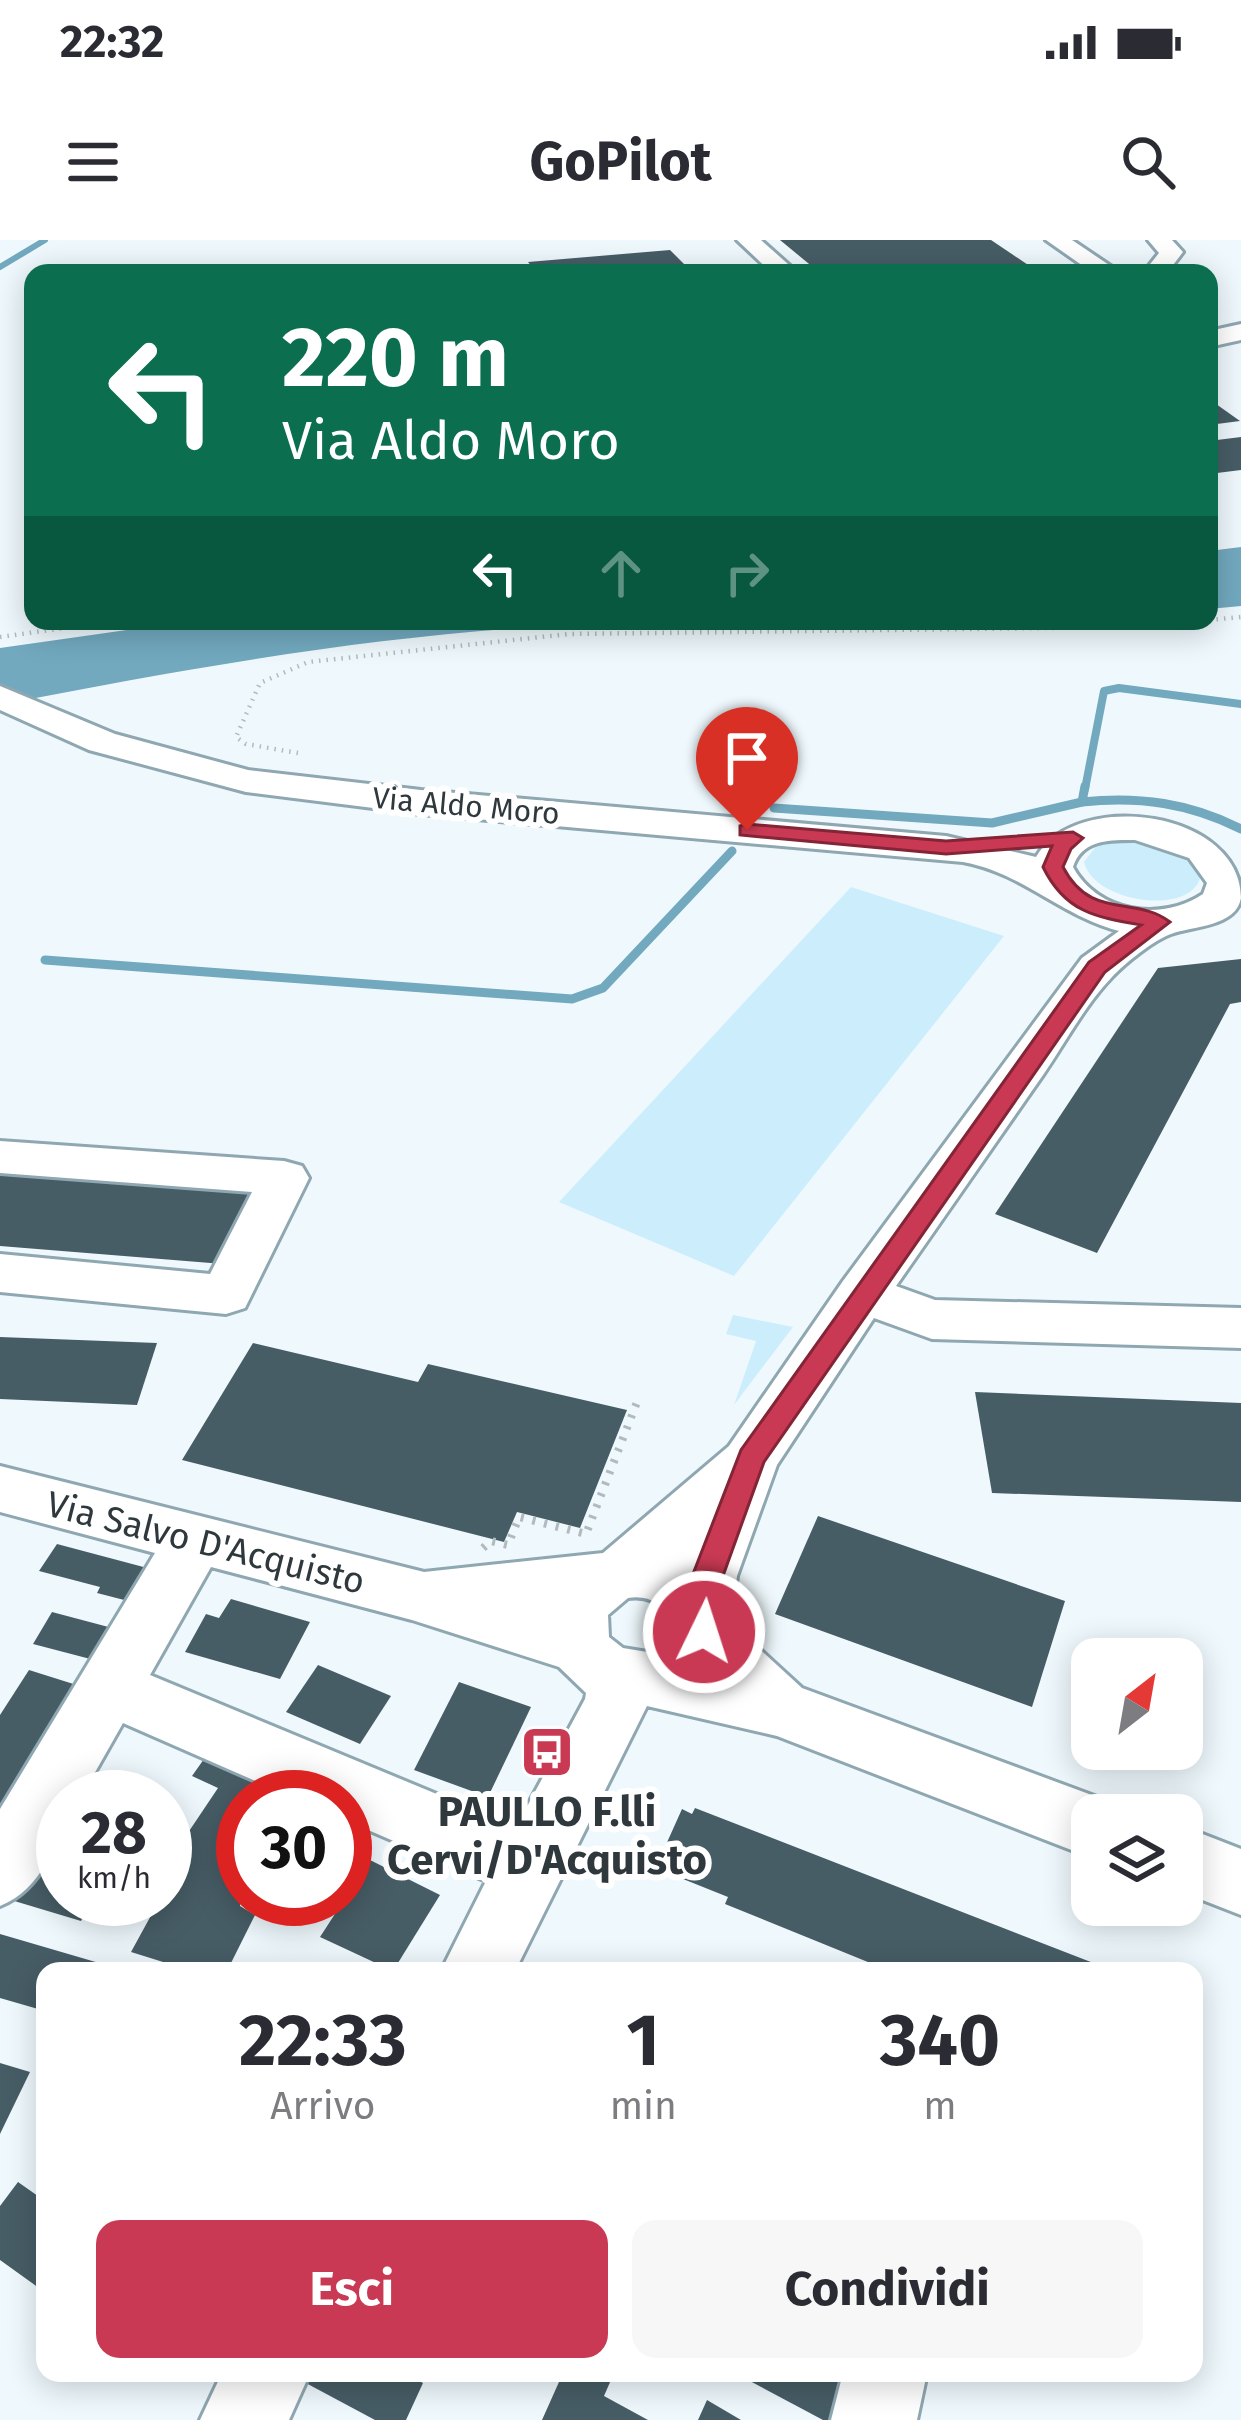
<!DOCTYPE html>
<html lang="it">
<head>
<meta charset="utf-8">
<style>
	body { margin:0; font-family:"Fira Sans",sans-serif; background:#f7f7f7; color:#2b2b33; height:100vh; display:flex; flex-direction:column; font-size:45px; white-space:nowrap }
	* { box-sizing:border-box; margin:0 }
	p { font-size:39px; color:#7c7c81 }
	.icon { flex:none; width:66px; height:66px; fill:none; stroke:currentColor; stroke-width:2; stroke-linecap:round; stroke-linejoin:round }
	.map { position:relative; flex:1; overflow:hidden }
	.side { position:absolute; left:36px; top:1722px; width:1167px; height:420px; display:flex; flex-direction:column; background:#fff; border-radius:24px; box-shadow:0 6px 30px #0003 }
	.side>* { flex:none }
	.guide { position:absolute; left:24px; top:24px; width:1194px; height:366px; border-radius:24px; box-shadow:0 6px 30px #0003; background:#0b6e4f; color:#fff; overflow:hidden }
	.needle { width:78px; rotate:31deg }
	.controls { position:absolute; left:1071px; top:1398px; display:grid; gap:24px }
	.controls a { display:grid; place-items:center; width:132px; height:132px; border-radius:24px; background:#fff; box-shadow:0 6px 30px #0003; font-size:60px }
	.speed { position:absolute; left:36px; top:1530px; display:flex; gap:24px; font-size:60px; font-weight:700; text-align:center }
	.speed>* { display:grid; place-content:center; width:156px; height:156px; border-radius:50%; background:#fff; box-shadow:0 6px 30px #0003; line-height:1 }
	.speed small { font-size:30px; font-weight:400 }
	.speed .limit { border:18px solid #d22; background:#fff; color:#111 }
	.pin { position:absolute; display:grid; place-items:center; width:102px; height:102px; color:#fff; margin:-123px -51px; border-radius:50% 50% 50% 0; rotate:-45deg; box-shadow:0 0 12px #0007 }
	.pin .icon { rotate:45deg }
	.me { position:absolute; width:132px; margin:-66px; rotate:4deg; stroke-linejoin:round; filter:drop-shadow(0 0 9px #0008) }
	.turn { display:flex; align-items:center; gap:42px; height:252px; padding:0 60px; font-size:54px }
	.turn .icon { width:156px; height:156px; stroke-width:2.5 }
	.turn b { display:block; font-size:84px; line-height:102px }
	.lanes { display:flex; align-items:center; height:114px; padding:0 60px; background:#0003; justify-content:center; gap:60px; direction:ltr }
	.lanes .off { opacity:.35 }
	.eta { display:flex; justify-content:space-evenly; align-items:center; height:204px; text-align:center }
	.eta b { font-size:72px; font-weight:700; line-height:84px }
	.cta { display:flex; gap:24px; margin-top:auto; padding:24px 60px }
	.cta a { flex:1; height:138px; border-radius:24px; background:#c93953; color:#fff; font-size:48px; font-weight:700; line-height:138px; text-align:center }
	.cta a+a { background:#f7f7f7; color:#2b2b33 }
	.status { display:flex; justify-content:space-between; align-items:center; height:84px; padding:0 60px; background:#fff; direction:ltr }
	.status svg { height:33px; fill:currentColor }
	header { display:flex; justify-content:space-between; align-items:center; height:156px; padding:0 60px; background:#fff; font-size:54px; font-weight:700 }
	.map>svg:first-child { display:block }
	.green { fill:#cceefc }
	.water { fill:#72a9bf }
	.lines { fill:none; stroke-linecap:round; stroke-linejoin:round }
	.stream-far2 { stroke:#72a9bf; stroke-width:6 }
	.stream-far1 { stroke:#72a9bf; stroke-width:8 }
	.stream { stroke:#72a9bf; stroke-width:9 }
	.building { fill:#475d66 }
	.minor-casing { stroke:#8fa7b1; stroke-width:6 }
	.path-far1 { stroke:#b1bbbf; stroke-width:4.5; stroke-dasharray:1.5 6; stroke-linecap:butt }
	.path { stroke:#b1bbbf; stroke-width:8; stroke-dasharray:3 9; stroke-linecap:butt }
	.minor { fill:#fff; fill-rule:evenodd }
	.route { fill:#c93953; stroke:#832536; stroke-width:3 }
	.labels { text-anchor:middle; stroke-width:12; stroke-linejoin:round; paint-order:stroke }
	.far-street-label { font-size:30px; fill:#2f393d; stroke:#fff }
	.street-label { font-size:36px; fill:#2f393d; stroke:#fff }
	.near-poi-label { font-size:42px; font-weight:bold; fill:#2f393d; stroke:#fff }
</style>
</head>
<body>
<div class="status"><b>22:32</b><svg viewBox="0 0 49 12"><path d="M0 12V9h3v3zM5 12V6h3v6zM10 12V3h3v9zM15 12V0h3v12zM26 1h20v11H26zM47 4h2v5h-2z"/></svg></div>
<header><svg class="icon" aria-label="menu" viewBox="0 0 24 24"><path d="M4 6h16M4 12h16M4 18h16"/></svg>GoPilot<svg class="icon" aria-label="search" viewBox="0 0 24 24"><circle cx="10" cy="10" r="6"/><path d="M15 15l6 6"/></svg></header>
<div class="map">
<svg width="1241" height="2180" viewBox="0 0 1241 2180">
	<rect width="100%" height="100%" fill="#eff9fd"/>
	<g class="green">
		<path d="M1129,597L1183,610L1201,630C1202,678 1094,665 1084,622L1097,605Z"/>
		<polygon points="851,647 1004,696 734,1036 559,962"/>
		<polygon points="733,1075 793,1087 734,1165 756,1101 726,1094"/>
	</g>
	<g class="water">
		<polygon points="1241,307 1241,366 1209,369 1209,311"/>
		<path d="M190,381H811C732,382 652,381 573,385C381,394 188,428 0,465V408Z"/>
	</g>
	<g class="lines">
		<polyline class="stream-far2" points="0,27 45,0"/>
		<polyline class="stream-far1" points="1085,549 1104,451 1119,448 1241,464"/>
		<g class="stream">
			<path d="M1082,562C1139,556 1190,563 1241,589"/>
			<polyline points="774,568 992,583 1082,562 1085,546"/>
			<polyline points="45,720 572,759 603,748 732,611"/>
		</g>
	</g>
	<g class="building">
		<polygon points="780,0 991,0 1040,33 820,33"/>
		<polygon points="670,10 684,24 537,33 528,22"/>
		<polygon points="1209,159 1240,181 1209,185"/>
		<polygon points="1241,197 1241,230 1209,234 1209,201"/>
		<polygon points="1241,719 1241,762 1230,764 1097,1013 995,974 1158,728"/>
		<polygon points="0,932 250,952 223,1024 0,1006"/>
		<polygon points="0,1097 157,1103 137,1165 0,1159"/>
		<polygon points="253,1103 418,1142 428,1124 627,1170 580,1288 517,1272 504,1302 182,1220"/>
		<polygon points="975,1152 1241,1163 1241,1262 992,1253"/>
		<polygon points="818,1276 1065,1361 1032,1467 775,1374"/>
		<polygon points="57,1304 151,1329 132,1362 97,1353 100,1347 39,1331"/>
		<polygon points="231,1359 310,1382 280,1439 185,1412 206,1374 219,1378"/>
		<polygon points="52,1372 116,1389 98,1421 33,1404"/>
		<polygon points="318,1425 391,1456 360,1504 286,1472"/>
		<polygon points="29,1430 83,1447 0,1580 0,1475"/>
		<polygon points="459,1442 531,1467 488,1557 414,1530"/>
		<polygon points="204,1519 292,1557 243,1557 240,1666 255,1675 227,1731 192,1731 131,1712 160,1659 165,1659 174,1634 165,1627 218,1548 192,1536"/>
		<polygon points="695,1568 1114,1731 890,1731 725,1664 728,1657 663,1631 667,1621 660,1618 682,1569 692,1574"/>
		<polygon points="45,1598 63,1603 63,1659 92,1659 81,1681 11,1660"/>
		<polygon points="370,1620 440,1655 393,1731 320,1697"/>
		<polygon points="0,1694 123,1730 122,1731 45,1731 45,1771 0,1758"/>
		<polygon points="0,1823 30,1832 0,1894"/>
		<polygon points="18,1942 45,1961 45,2040 39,2048 0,2020 0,1966"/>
		<polygon points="308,2133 404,2133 423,2143 406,2180 375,2180 304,2142"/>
		<polygon points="563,2133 614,2133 604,2156 648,2180 542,2180"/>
		<polygon points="735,2133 863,2133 831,2180 823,2180"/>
		<polygon points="707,2160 741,2180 698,2180"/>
	</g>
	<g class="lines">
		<g class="minor-casing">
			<g id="minor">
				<polygon points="737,0 761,0 798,33 772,33"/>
				<polygon points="1046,0 1072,0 1121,33 1093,33"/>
				<polygon points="1148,0 1172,0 1183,12 1167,33 1143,33 1159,13"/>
				<polygon points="1241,84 1241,100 1209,107 1209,91"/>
				<path d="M0,446L115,494L248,530L421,550L946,596L1036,617C1077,548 1241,571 1241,658C1236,687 1192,686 1171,694C1154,700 1125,723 1112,737C1085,765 1065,803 1043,835C994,905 945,976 896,1046L935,1060L1241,1068V1108L932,1099L874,1078L777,1225L737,1336L732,1374L740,1391L802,1448L1116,1564L1121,1575H1092V1618L777,1496L647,1466L515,1731H441L486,1641L345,1580V1557H292L123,1483L81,1557H63C63,1600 41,1650 0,1666V1569L155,1313L0,1272V1226L424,1332L603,1313L729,1206L843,1041L1082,718L1119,691C1061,676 1023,633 963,622L421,574L246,552L89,510L0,470ZM1135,600L1189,618L1207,643L1203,654C1161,682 1098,673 1073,627C1082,599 1110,600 1135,600ZM211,1327L412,1380L559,1427L586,1453L585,1459L516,1587L150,1435ZM628,1358C668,1352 676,1390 690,1419L623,1408L609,1397L608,1375Z"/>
				<polygon points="0,901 284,921 302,926 309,938 245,1068 226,1074 0,1052 0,1014 210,1034 252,952 0,933"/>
				<polygon points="1182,1586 1241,1609 1241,1675 1182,1652"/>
				<polygon points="222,2133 310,2133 289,2180 200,2180"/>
				<polygon points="843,2133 927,2133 917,2180 831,2180"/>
			</g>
		</g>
		<g class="path-far1">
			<polyline points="1209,380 1241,377"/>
			<polyline points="0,397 114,381"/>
			<polyline points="298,513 246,504 236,497 260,443 308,422 569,394 1128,387 1196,381"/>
		</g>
		<polyline class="path" points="483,1308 491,1301 508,1305 519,1277 586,1294 637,1162"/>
		<use href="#minor" class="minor"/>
	</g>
	<path class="route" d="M747,584L946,601L1073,592L1083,598L1071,609L1063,627C1091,681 1135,655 1170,682L1105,732L764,1222L719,1347L720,1392L715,1402L704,1406L693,1402L688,1392V1347L741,1210L1089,722L1141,685C1095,677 1065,672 1043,627L1052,606L946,614L740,595V586Z"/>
	<defs>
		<g id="bus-square" transform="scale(2.7)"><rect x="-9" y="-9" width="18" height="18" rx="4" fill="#c93953" stroke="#fff"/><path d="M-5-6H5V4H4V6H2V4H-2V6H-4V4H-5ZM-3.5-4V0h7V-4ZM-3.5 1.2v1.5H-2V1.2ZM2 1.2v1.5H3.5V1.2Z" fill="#fff"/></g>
	</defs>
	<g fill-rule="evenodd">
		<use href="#bus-square" x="547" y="1512"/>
	</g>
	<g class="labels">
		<g class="far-street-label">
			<text transform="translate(466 566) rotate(5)" y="10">Via Aldo Moro</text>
		</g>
		<g class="street-label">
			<text transform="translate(206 1302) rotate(14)" y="13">Via Salvo D'Acquisto</text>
		</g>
		<g class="near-poi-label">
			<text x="547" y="1586">PAULLO F.lli<tspan x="547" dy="48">Cervi/D'Acquisto</tspan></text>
		</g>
	</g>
</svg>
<div class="controls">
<a><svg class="needle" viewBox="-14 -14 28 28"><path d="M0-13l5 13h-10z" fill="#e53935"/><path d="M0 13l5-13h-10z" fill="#7c7c81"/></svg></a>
<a><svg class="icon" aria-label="layers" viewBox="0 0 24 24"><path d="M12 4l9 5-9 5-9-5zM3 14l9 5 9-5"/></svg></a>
</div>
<div class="speed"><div>28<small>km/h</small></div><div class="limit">30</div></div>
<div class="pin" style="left:747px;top:590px;background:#d93025"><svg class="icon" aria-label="arrive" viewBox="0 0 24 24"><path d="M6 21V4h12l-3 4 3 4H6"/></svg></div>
<svg class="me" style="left:704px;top:1392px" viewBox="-20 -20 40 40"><circle r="17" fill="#c93953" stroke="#fff" stroke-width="3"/><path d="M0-11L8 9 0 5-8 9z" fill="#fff"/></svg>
<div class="guide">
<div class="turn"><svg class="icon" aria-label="left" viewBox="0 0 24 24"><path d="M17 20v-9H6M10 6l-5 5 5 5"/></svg><div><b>220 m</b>Via Aldo Moro</div></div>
<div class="lanes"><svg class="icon" aria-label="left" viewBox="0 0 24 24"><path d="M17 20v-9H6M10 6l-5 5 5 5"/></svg><svg class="icon off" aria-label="ahead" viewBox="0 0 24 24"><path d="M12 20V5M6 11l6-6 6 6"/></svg><svg class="icon off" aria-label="right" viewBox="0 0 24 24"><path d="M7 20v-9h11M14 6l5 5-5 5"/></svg></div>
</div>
<section class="side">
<div class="eta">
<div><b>22:33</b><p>Arrivo</p></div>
<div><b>1</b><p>min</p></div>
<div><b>340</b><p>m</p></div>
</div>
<div class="cta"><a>Esci</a><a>Condividi</a></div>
</section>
</div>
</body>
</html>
